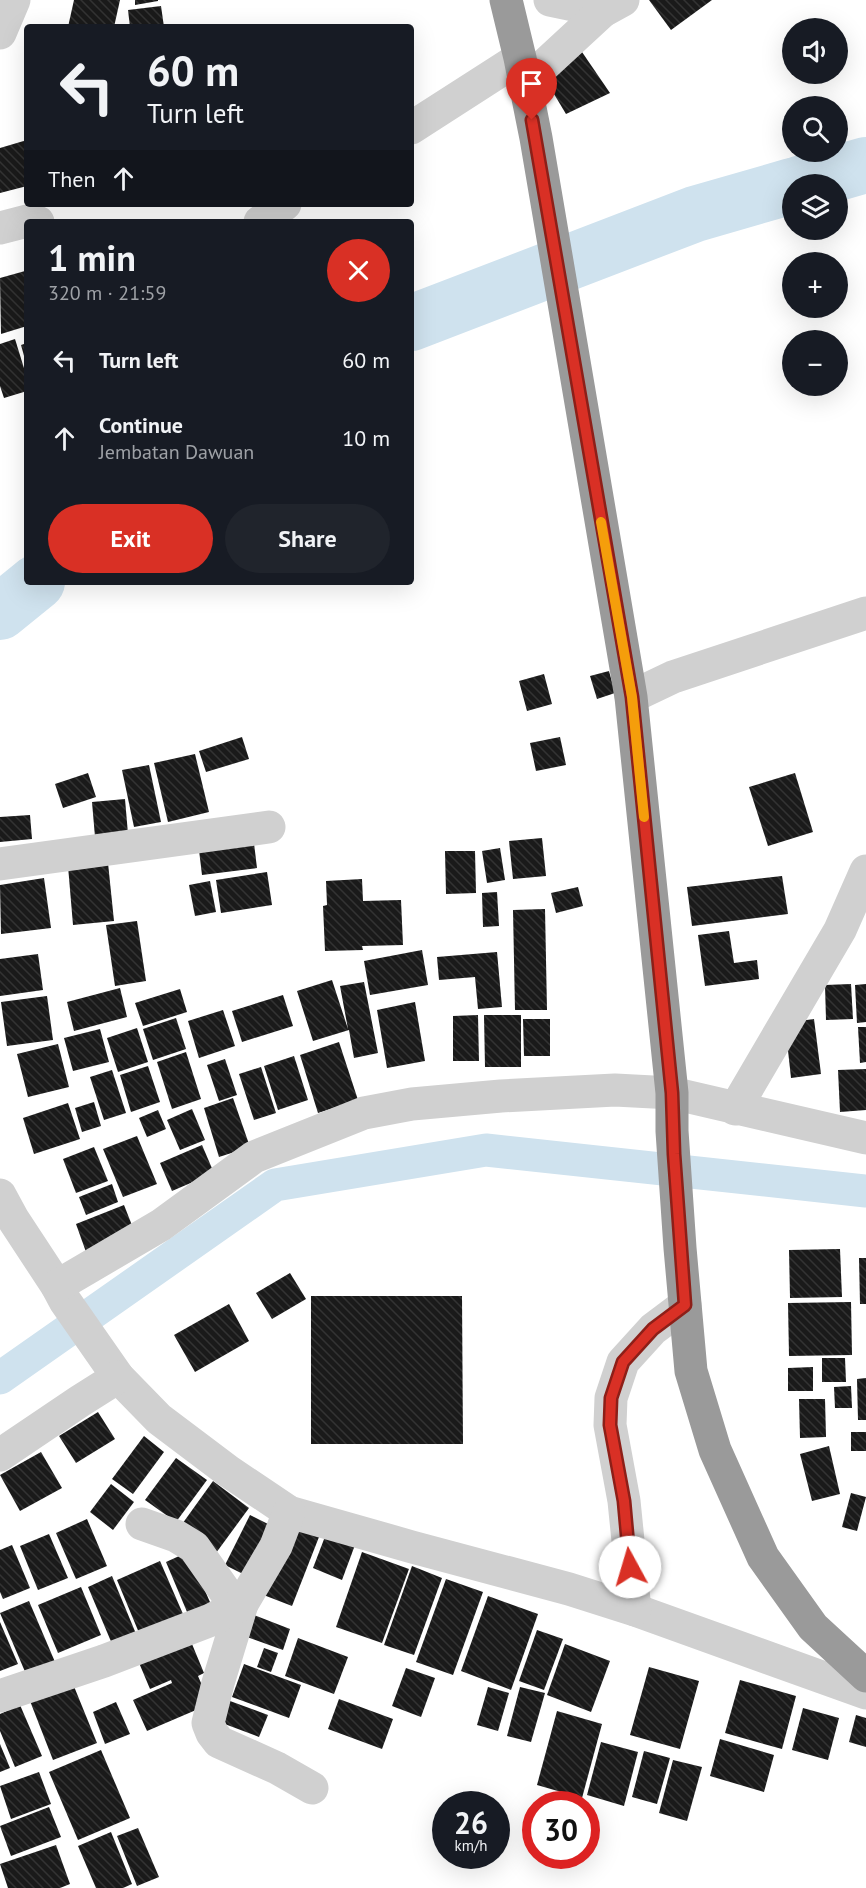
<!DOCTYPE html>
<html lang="en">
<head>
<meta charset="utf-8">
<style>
	body { margin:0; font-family:"PT Sans",sans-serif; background:#20242c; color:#f1f3f6; height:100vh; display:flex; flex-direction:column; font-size:22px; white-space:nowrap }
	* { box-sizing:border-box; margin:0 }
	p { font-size:20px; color:#9ea1a6 }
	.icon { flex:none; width:33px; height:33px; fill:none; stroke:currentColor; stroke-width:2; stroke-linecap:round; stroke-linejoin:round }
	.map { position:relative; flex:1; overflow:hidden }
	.sheet { position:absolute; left:24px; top:219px; width:390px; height:366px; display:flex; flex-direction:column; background:#171b24; border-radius:6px; box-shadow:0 6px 24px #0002 }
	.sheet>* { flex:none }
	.top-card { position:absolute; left:24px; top:24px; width:390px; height:183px; border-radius:6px; box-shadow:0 6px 24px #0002; background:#171b24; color:#f1f3f6; overflow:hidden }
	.tools { position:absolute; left:782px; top:18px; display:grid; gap:12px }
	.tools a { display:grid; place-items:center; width:66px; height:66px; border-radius:50%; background:#171b24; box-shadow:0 6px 24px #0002; font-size:30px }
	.speed { position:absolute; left:432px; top:1791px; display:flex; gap:12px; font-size:30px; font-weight:700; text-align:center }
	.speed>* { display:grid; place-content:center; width:78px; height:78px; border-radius:50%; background:#171b24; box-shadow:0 6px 24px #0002; line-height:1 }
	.speed small { font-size:15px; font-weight:400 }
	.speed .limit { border:9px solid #d22; background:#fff; color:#111 }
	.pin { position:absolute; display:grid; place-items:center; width:51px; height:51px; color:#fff; margin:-62px -26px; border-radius:50% 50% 50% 0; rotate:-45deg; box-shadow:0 0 6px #0007 }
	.pin .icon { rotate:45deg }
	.me { position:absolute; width:66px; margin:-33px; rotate:354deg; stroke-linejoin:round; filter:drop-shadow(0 0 4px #0008) }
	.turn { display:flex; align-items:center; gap:21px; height:126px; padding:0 24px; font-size:27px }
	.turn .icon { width:78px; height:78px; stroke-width:2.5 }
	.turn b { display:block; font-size:42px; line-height:51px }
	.then { display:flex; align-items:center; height:57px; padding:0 24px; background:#0003; gap:12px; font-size:22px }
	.round { display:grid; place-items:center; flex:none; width:63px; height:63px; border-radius:32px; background:#20242c }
	.summary { display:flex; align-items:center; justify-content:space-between; height:102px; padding:0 24px }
	h1 { font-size:36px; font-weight:700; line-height:45px }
	.action { display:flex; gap:12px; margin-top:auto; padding:12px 24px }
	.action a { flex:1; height:69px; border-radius:36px; background:#d93025; color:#fff; font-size:24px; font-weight:700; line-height:69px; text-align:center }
	.action a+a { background:#20242c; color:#f1f3f6 }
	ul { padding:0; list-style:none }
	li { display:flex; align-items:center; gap:18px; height:78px; padding:0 24px }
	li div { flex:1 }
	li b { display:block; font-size:22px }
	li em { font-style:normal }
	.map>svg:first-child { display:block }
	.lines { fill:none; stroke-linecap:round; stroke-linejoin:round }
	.canal { stroke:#cfe2ee; stroke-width:33 }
	.river { stroke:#cfe2ee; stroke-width:56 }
	.building { fill:url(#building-back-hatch) }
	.minor { stroke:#d0d0d0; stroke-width:33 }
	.highway { stroke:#9a9a9a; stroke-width:33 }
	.route-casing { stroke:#8d1f18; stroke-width:15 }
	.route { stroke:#d93025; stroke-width:10 }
	.slow { stroke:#f59e0b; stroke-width:10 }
</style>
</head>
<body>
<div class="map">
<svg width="866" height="1888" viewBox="0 0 866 1888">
	<defs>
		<pattern id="building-back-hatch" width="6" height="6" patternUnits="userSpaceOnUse" patternTransform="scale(1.5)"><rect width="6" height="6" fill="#1a1a1a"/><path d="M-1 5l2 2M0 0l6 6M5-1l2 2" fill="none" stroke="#333"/></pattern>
	</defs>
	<rect width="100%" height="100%" fill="#fff"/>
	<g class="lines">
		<polyline class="canal" points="0,1378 275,1185 486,1150 866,1191"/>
		<g class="river">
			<polyline points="799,184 866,165"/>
			<polyline points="411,323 695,214 792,186"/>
			<polyline points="0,612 37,582"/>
		</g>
	</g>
	<g class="building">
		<polygon points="74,0 120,0 114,27 68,27"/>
		<polygon points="135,0 158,0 158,1 135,5"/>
		<polygon points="649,0 712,0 671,30"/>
		<polygon points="161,6 164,27 130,27 128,10"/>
		<polygon points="582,52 610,93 566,114 545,79"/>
		<polygon points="27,140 27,186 0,193 0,148"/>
		<polygon points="25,271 27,278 27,326 1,334 0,278"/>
		<polygon points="15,339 27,378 27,391 4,398 0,386 0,344"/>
		<polygon points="27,343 27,363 26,363 21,345"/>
		<polygon points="609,671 615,693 597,699 590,676"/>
		<polygon points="544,674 552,704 527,711 519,681"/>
		<polygon points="242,737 249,759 206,772 199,751"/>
		<polygon points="560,737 566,765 536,771 530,743"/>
		<polygon points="195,754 209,812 168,822 154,763"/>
		<polygon points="149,765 161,822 134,827 122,770"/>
		<polygon points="88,773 96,797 63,808 55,784"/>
		<polygon points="795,773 813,832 768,846 749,787"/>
		<polygon points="125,799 128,834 95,837 92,802"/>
		<polygon points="30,815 32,839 0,842 0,817"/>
		<polygon points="253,835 257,868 202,875 198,842"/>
		<polygon points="542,838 546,876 513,879 509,841"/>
		<polygon points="500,848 505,880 487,883 482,851"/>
		<polygon points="445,851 475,851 476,893 446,894"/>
		<polygon points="108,863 114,921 73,925 68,866"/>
		<polygon points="267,872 272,905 221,913 216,880"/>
		<polygon points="782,876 788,914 692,926 687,887"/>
		<polygon points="44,878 51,928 1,934 0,885"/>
		<polygon points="362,879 363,901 401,900 403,945 362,946 363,950 325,951 323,906 327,905 326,881"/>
		<polygon points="210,881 216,912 195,916 189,885"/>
		<polygon points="578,887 583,906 556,913 551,893"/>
		<polygon points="497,892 499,926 483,927 482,893"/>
		<polygon points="545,909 547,1010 515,1010 513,910"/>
		<polygon points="137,921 146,981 115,986 106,925"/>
		<polygon points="729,931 734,963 757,960 759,979 705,986 698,935"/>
		<polygon points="422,950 428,985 370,995 364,961"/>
		<polygon points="497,952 502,1007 478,1009 475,977 439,980 437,957"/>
		<polygon points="38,954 43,990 0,996 0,959"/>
		<polygon points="332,980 348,1029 340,986 364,982 378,1053 354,1058 349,1030 313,1041 297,991"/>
		<polygon points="851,984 853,1019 826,1020 825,985"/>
		<polygon points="866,984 866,1022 857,1023 855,985"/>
		<polygon points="120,988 127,1017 74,1031 67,1002"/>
		<polygon points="180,989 187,1012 143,1026 135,1003"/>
		<polygon points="283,995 293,1026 242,1042 232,1011"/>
		<polygon points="47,996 53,1040 7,1046 1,1002"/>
		<polygon points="415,1002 425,1061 387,1068 377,1010"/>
		<polygon points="223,1010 235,1046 199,1058 188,1021"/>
		<polygon points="478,1015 479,1061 453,1061 453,1016"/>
		<polygon points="484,1015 521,1015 521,1067 485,1067"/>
		<polygon points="176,1018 186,1049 153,1060 143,1029"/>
		<polygon points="523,1019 550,1019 550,1056 524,1056"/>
		<polygon points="814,1019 821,1074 791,1078 785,1023"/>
		<polygon points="858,1027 866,1027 866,1062 860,1063"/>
		<polygon points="137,1028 148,1062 118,1072 107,1038"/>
		<polygon points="100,1029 109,1062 73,1071 64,1038"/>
		<polygon points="339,1042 358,1100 318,1113 300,1055"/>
		<polygon points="58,1044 69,1087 28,1097 17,1054"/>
		<polygon points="186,1052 201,1099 172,1109 157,1062"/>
		<polygon points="294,1056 308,1100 278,1110 264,1066"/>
		<polygon points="225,1059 237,1095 219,1101 207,1065"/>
		<polygon points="148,1066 160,1102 131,1112 120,1075"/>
		<polygon points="261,1067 276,1113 254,1120 239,1074"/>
		<polygon points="866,1069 866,1110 840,1112 838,1070"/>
		<polygon points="112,1070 126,1113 104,1120 90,1077"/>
		<polygon points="233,1098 250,1147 219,1157 204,1108"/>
		<polygon points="94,1102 101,1126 82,1132 75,1108"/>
		<polygon points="68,1103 80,1139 34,1154 23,1118"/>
		<polygon points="192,1109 205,1140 180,1150 167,1120"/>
		<polygon points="158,1110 166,1129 147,1137 139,1118"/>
		<polygon points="137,1136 157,1184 123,1197 103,1149"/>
		<polygon points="202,1145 214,1173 172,1191 160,1163"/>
		<polygon points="94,1147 108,1181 76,1193 63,1159"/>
		<polygon points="112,1184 118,1202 86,1215 79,1197"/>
		<polygon points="124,1205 135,1233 86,1252 76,1224"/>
		<polygon points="840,1249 842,1297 790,1298 789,1250"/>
		<polygon points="859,1258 866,1258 866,1304 860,1304"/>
		<polygon points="290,1273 306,1299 272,1319 256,1293"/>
		<polygon points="311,1296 462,1296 463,1444 311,1444"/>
		<polygon points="851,1302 852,1355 789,1356 788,1303"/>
		<polygon points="229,1304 249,1341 195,1372 174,1335"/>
		<polygon points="822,1358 845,1358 846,1382 822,1382"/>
		<polygon points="813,1367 813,1391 788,1391 788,1368"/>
		<polygon points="866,1378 866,1420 858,1420 857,1379"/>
		<polygon points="851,1386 852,1408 835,1408 834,1387"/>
		<polygon points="799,1399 825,1399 826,1437 800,1438"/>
		<polygon points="98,1412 115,1439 76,1463 59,1436"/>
		<rect x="851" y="1432" width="15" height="19"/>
		<polygon points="144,1436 164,1452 133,1494 112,1479"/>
		<polygon points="829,1446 840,1494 812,1501 800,1454"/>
		<polygon points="41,1452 62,1488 20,1511 0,1475"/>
		<polygon points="176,1458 207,1480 176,1522 145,1500"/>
		<polygon points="213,1481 249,1508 216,1553 180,1527"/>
		<polygon points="111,1484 134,1502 113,1530 90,1512"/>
		<polygon points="851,1493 866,1497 857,1531 842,1527"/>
		<polygon points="250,1515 278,1529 253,1579 225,1565"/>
		<polygon points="87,1519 107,1566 76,1579 56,1533"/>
		<polygon points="287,1525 319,1537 292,1606 261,1594"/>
		<polygon points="49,1534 68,1578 38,1590 20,1546"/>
		<polygon points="326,1534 355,1545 342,1580 313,1568"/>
		<polygon points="12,1545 30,1588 3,1599 0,1592 0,1550"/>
		<polygon points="188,1552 213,1609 190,1619 166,1562"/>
		<polygon points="362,1552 409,1569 382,1643 336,1627"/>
		<polygon points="160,1561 186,1621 142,1640 117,1580"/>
		<polygon points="412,1566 442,1578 414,1655 384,1645"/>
		<polygon points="112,1576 139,1641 115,1651 88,1587"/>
		<polygon points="446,1579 483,1592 453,1675 416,1662"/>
		<polygon points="81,1587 101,1635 58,1653 38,1605"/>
		<polygon points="488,1596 538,1614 511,1690 461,1671"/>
		<polygon points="29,1601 55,1662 26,1674 0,1613"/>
		<polygon points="254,1615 290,1629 283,1650 247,1637"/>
		<polygon points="0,1622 18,1664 0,1671"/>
		<polygon points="537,1630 563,1639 544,1690 519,1681"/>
		<polygon points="187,1632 204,1673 198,1676 210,1704 147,1731 133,1700 172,1683 171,1680 150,1689 137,1658"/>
		<polygon points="298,1638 348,1657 334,1694 285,1676"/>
		<polygon points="565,1644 610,1661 591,1712 547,1695"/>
		<polygon points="264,1648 278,1653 271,1672 257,1667"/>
		<polygon points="244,1664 301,1685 289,1718 232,1697"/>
		<polygon points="649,1667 699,1681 680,1749 630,1735"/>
		<polygon points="406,1668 435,1678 421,1717 392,1706"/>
		<polygon points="740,1680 796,1696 782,1749 725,1733"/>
		<polygon points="73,1684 97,1743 53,1760 30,1701"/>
		<polygon points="488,1687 509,1693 498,1731 477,1725"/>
		<polygon points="520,1687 545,1693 531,1742 507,1736"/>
		<polygon points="339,1699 393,1719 382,1749 328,1729"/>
		<polygon points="230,1701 268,1715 259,1737 222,1723"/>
		<polygon points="116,1702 130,1734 105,1744 93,1712"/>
		<polygon points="20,1705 42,1756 15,1767 0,1731 0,1714"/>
		<polygon points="803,1708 839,1718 828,1760 792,1750"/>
		<polygon points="557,1711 602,1724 582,1798 537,1785"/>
		<polygon points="856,1715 866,1718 866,1747 849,1742"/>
		<polygon points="720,1739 774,1755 764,1792 710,1776"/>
		<polygon points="601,1742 638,1752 624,1806 587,1795"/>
		<polygon points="0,1744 10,1768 0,1772"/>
		<polygon points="101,1750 130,1818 78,1840 49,1772"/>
		<polygon points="644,1751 670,1758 657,1804 632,1797"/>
		<polygon points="673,1760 702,1767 687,1821 659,1813"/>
		<polygon points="39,1772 51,1804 11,1819 0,1786"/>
		<polygon points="49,1807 61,1837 11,1856 0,1826"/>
		<polygon points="138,1828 159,1877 137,1886 117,1836"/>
		<polygon points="111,1832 132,1884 123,1888 96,1888 78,1846"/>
		<polygon points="56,1845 70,1884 60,1888 8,1888 0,1864"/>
	</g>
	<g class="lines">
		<g class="minor">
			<polyline points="550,0 603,11"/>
			<polyline points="0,33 14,0"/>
			<polyline points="525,83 603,11 623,0"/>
			<polyline points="411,128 520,58"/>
			<polyline points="260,222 285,204"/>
			<polyline points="0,228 31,220 38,222"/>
			<polyline points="631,697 673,677 866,613"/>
			<polyline points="0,864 269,827"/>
			<polyline points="735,1109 840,930 866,871"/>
			<polyline points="0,1195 13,1219 57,1286 65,1301 118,1377 159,1419 228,1471 289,1512 412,1547 569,1589 635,1610 866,1693"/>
			<polyline points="57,1286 161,1225 254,1157 364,1113 412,1104 501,1096 615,1090 672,1093 866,1138"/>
			<polyline points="0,1455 80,1401 118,1377"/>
			<polyline points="142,1524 176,1536 194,1547 236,1607"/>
			<polyline points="242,1604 218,1683 208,1723 212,1733 219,1742 277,1768 312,1788"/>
			<polyline points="635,1610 624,1501 610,1425 611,1398 623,1362 653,1329 685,1305"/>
			<polyline points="0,1696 104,1661 211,1620 242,1604 276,1546 289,1512"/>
		</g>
		<polyline class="highway" points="506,0 520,58 536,138 631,697 672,1093 672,1131 680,1248 691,1371 715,1450 763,1557 813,1627 866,1676"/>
	</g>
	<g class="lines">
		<g class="route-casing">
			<polyline id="route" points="532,120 632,697 672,1093 674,1154 685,1305 653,1329 623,1362 611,1398 610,1425 624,1501 630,1567"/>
		</g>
		<use href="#route" class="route"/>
		<polyline class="slow" points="601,522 632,697 644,817"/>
	</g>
</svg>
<div class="tools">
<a><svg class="icon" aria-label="sound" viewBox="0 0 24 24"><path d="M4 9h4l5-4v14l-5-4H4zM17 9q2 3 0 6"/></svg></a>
<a><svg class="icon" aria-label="search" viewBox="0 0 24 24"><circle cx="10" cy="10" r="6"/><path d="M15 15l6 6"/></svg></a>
<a><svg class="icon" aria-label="layers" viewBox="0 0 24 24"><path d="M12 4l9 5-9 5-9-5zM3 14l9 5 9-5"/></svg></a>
<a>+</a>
<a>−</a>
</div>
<div class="speed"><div>26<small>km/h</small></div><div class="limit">30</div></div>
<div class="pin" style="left:532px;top:120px;background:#d93025"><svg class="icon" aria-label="arrive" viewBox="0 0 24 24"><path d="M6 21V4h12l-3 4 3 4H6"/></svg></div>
<svg class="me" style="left:630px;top:1567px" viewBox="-20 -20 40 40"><circle r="19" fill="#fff"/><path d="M0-13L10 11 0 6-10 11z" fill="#d93025"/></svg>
<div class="top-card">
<div class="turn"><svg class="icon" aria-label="left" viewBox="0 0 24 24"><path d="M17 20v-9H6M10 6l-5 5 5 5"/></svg><div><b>60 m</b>Turn left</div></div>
<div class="then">Then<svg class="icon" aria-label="ahead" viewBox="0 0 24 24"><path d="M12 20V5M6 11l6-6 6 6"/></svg></div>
</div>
<section class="sheet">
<div class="summary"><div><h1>1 min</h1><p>320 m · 21:59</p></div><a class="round" style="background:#d93025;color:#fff"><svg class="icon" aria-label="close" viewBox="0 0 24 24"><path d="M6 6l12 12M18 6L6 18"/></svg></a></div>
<ul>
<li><svg class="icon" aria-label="left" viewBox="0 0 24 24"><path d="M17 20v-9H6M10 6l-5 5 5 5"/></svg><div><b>Turn left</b></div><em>60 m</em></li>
<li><svg class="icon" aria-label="ahead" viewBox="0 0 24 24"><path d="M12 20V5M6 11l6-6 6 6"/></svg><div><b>Continue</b><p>Jembatan Dawuan</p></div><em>10 m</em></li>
</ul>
<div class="action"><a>Exit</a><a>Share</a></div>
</section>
</div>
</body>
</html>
